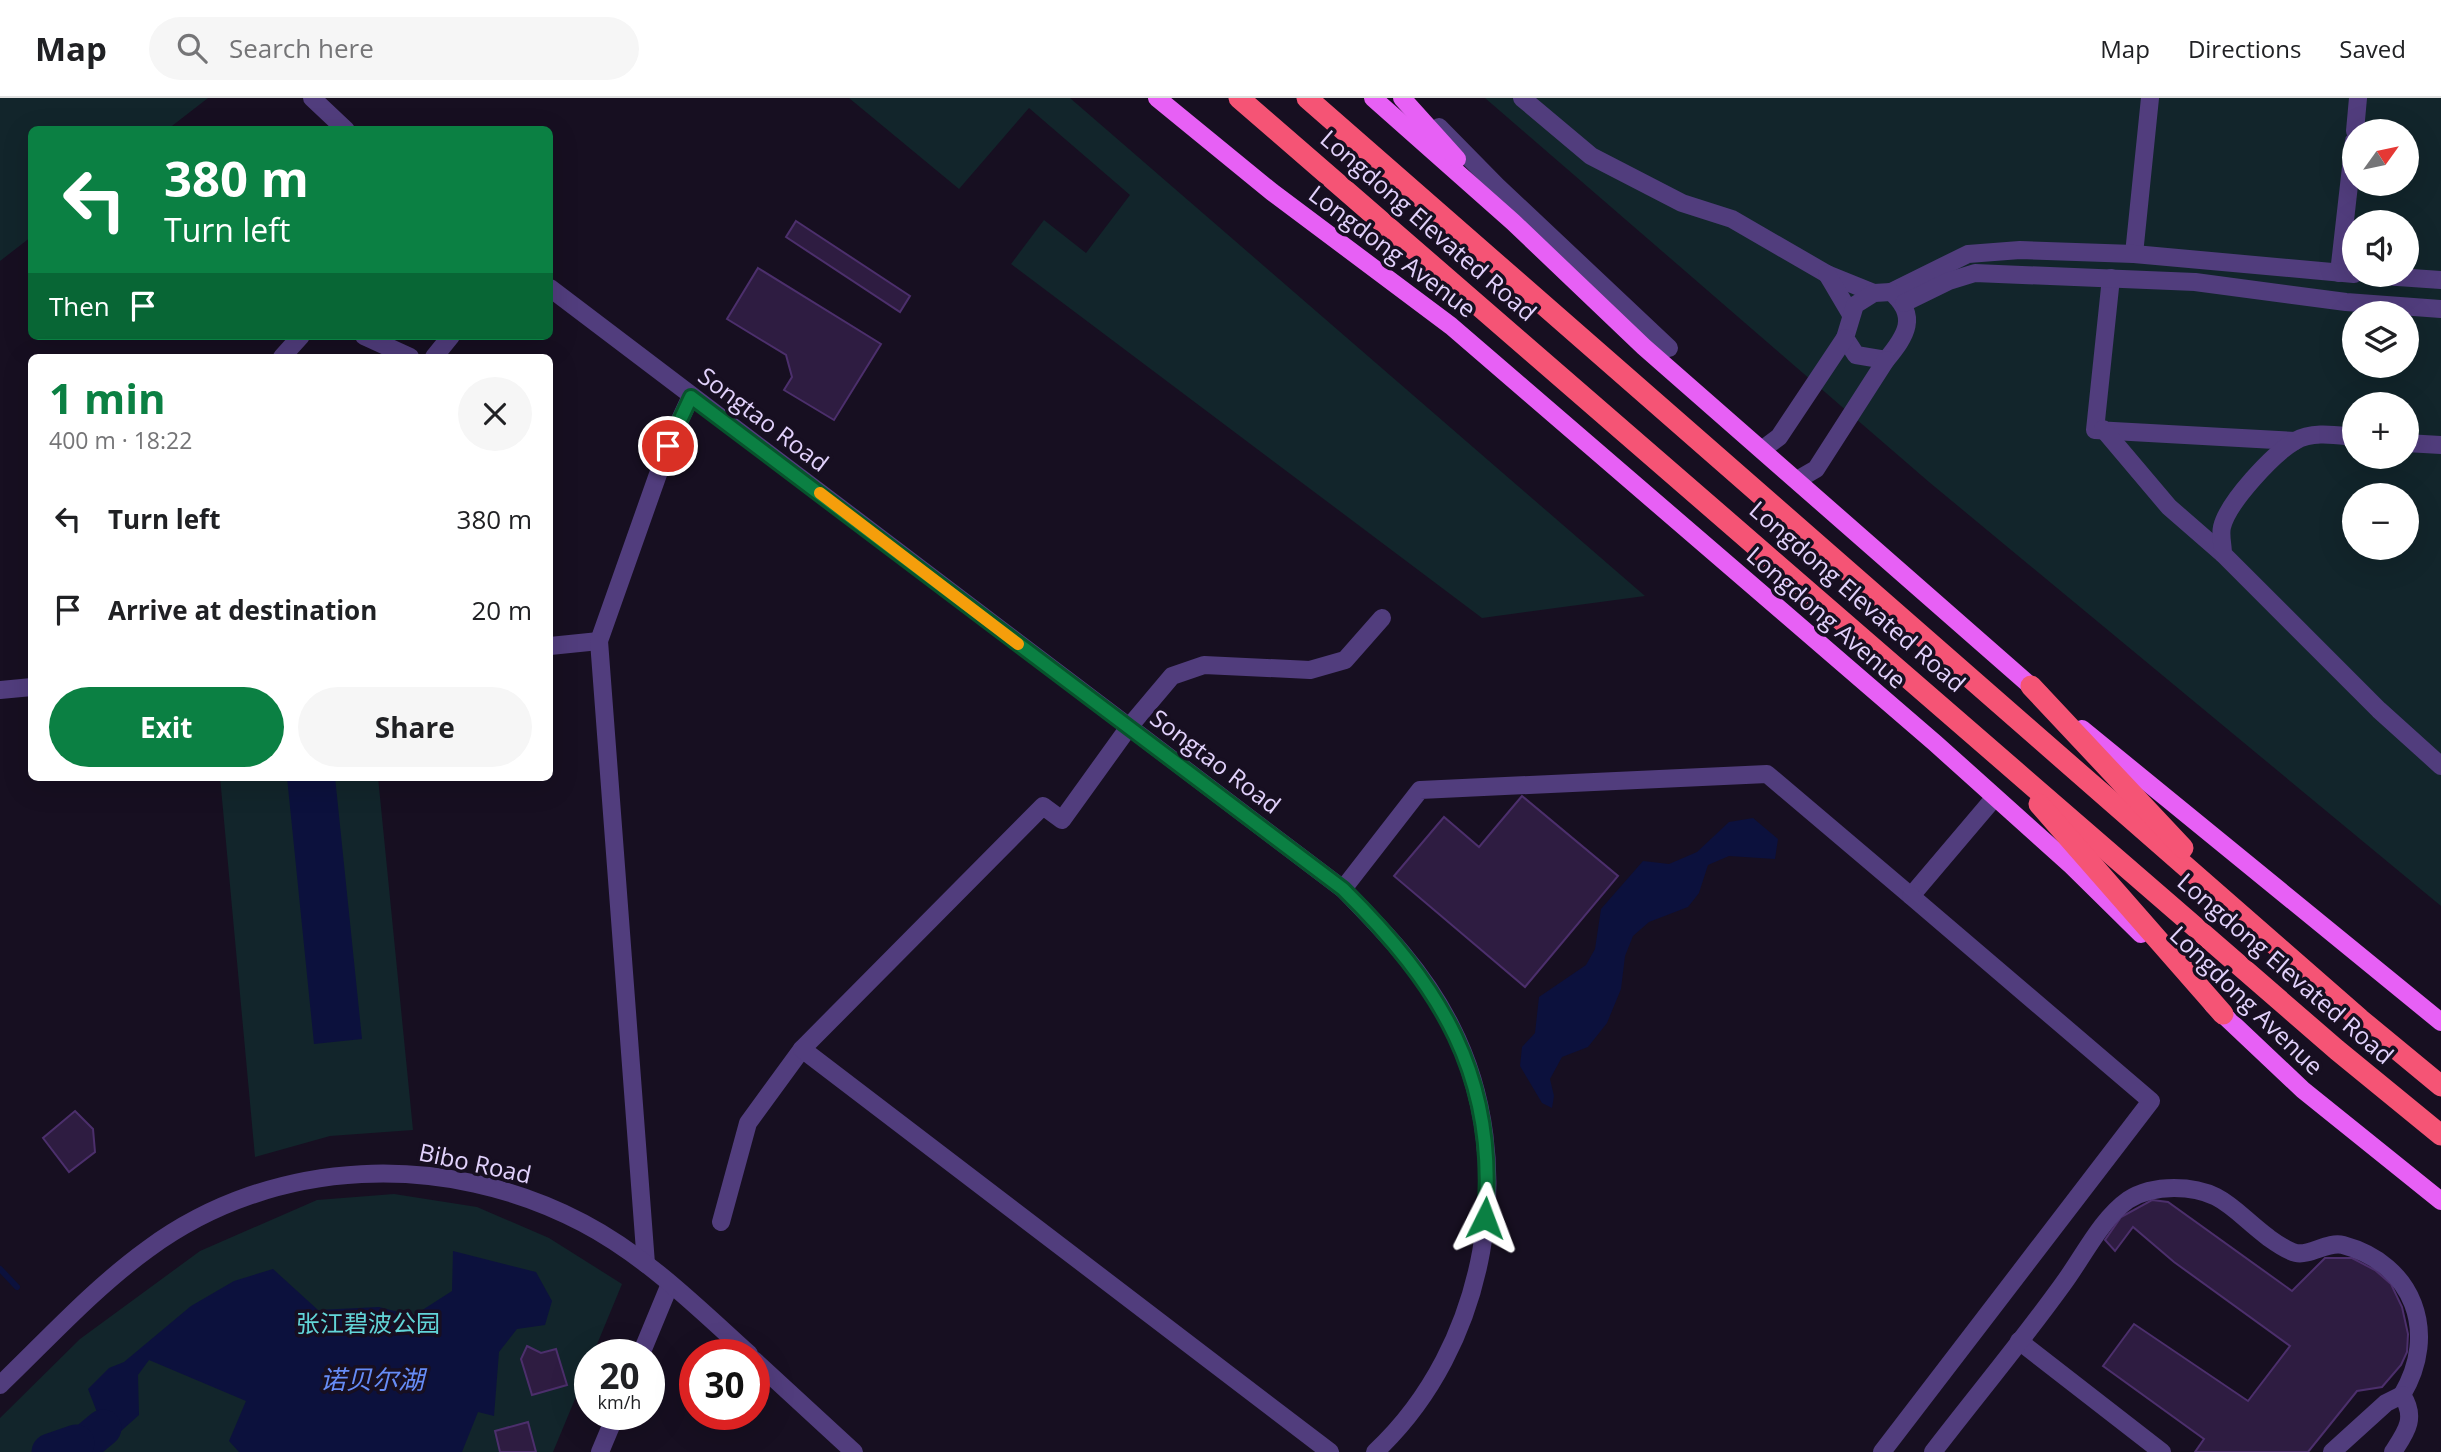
<!DOCTYPE html>
<html lang="en">
<head>
<meta charset="utf-8">
<style>
	body { margin:0; font-family:"Open Sans","Noto Sans SC",sans-serif; background:#f6f6f6; color:#202124; height:100vh; display:flex; flex-direction:column; font-size:26px; white-space:nowrap }
	* { box-sizing:border-box; margin:0 }
	p { font-size:23px; color:#757577 }
	.icon { flex:none; width:38px; height:38px; fill:none; stroke:currentColor; stroke-width:2; stroke-linecap:round; stroke-linejoin:round }
	.map { position:relative; flex:1; overflow:hidden }
	.details { position:absolute; left:28px; top:256px; width:525px; height:427px; display:flex; flex-direction:column; background:#fff; border-radius:10px; box-shadow:0 7px 28px #0002 }
	.details>* { flex:none }
	.top-card { position:absolute; left:28px; top:28px; width:525px; height:214px; border-radius:10px; box-shadow:0 7px 28px #0002; background:#0b8043; color:#fff; overflow:hidden }
	.needle { width:46px; rotate:57deg }
	.tools { position:absolute; left:2342px; top:21px; display:grid; gap:14px }
	.tools a { display:grid; place-items:center; width:77px; height:77px; border-radius:50%; background:#fff; box-shadow:0 7px 28px #0002; font-size:35px }
	.speed { position:absolute; left:574px; top:1241px; display:flex; gap:14px; font-size:35px; font-weight:700; text-align:center }
	.speed>* { display:grid; place-content:center; width:91px; height:91px; border-radius:50%; background:#fff; box-shadow:0 7px 28px #0002; line-height:1 }
	.speed small { font-size:18px; font-weight:400 }
	.speed .limit { border:10px solid #d22; background:#fff; color:#111 }
	.pin { position:absolute; display:grid; place-items:center; width:60px; height:60px; color:#fff; margin:-30px; border:4px solid #fff; border-radius:50%; box-shadow:0 2px 7px #0007 }
	.me { position:absolute; width:77px; margin:-38px; rotate:3deg; stroke-linejoin:round; filter:drop-shadow(0 0 5px #0008) }
	.turn { display:flex; align-items:center; gap:24px; height:147px; padding:0 21px; font-size:32px }
	.turn .icon { width:91px; height:91px; stroke-width:2.5 }
	.turn b { display:block; font-size:49px; line-height:60px }
	.then { display:flex; align-items:center; height:66px; padding:0 21px; background:#0003; gap:14px; font-size:26px }
	.round { display:grid; place-items:center; flex:none; width:74px; height:74px; border-radius:37px; background:#f6f6f6 }
	.overview { display:flex; align-items:center; justify-content:space-between; height:119px; padding:0 21px }
	h1 { font-size:42px; font-weight:700; line-height:52px; color:#0b8043 }
	.button { display:flex; gap:14px; margin-top:auto; padding:14px 21px }
	.button a { flex:1; height:80px; border-radius:42px; background:#0b8043; color:#fff; font-size:28px; font-weight:700; line-height:80px; text-align:center }
	.button a+a { background:#f6f6f6; color:#202124 }
	ul { padding:0; list-style:none }
	li { display:flex; align-items:center; gap:21px; height:91px; padding:0 21px }
	li div { flex:1 }
	li b { display:block; font-size:26px }
	li em { font-style:normal }
	header { display:flex; align-items:center; gap:42px; box-sizing:border-box; height:98px; padding:0 35px; background:#fff; border-bottom:2px solid #e0e0e0 }
	header strong { font-size:33px }
	nav { display:flex; gap:38px; margin-inline-start:auto; font-size:24px }
	.search { width:490px; height:63px; background:#f6f6f6; display:flex; align-items:center; gap:18px; box-sizing:border-box; padding:0 24px; border-radius:38px; color:#757577; font-size:26px }
	.map>svg:first-child { display:block }
	.green { fill:#12252b; fill-rule:evenodd }
	.water { fill:#0c113d }
	.lines { fill:none; stroke-linecap:round; stroke-linejoin:round }
	.stream { stroke:#0c113d; stroke-width:6 }
	.river { stroke:#0c113d; stroke-width:37 }
	.building { fill:#2e1c41; stroke:#4c2f6c; stroke-width:2 }
	.minor { stroke:#513d7d; stroke-width:18 }
	.major { stroke:#e760f5; stroke-width:18 }
	.highway { stroke:#f55475; stroke-width:21 }
	.route-casing { stroke:#07532c; stroke-width:18 }
	.route { stroke:#0b8043; stroke-width:12 }
	.slow { stroke:#f59e0b; stroke-width:12 }
	.labels { text-anchor:middle; stroke-width:7; stroke-linejoin:round; paint-order:stroke }
	.street-label { font-size:24px; fill:#e2d2fc; stroke:#170f21 }
	.park-label { font-size:24px; fill:#62d5d8; stroke:#170f21 }
	.water-label { font-size:26px; font-style:italic; fill:#668cf6; stroke:#170f21 }
</style>
</head>
<body>
<header>
<strong>Map</strong>
<div class="search"><svg class="icon" aria-label="search" viewBox="0 0 24 24"><circle cx="10" cy="10" r="6"/><path d="M15 15l6 6"/></svg>Search here</div>
<nav><a>Map</a><a>Directions</a><a>Saved</a></nav>
</header>
<div class="map">
<svg width="2441" height="1354" viewBox="0 0 2441 1354">
	<rect width="100%" height="100%" fill="#170f21"/>
	<g class="green">
		<polygon points="0,0 208,0 168,31 32,32 31,139 0,163"/>
		<polygon points="849,0 1070,0 1645,498 1482,520 1011,166 1044,122 1086,155 1130,97 1029,10 959,91"/>
		<path d="M1485,0H2441V808L1929,384ZM2354,33H2406V86H2354ZM2354,124H2406V177H2354ZM2354,215H2406V268H2354ZM2354,306H2406V359H2354ZM2354,397H2406V450H2354Z"/>
		<polygon points="220,679 378,679 413,1032 330,1038 255,1059"/>
		<polygon points="394,1096 477,1109 549,1140 622,1186 593,1256 590,1256 590,1265 553,1354 0,1354 0,1320 80,1241 200,1153 317,1102"/>
	</g>
	<g class="water">
		<polygon points="287,679 335,679 362,941 314,946"/>
		<polygon points="1753,720 1778,741 1775,761 1729,758 1708,767 1699,795 1688,809 1649,824 1633,838 1625,858 1621,891 1607,925 1588,949 1562,959 1550,981 1554,998 1552,1010 1542,1005 1520,968 1522,949 1535,935 1539,899 1586,867 1595,851 1601,811 1643,763 1669,766 1697,754 1729,724"/>
		<polygon points="453,1153 536,1174 552,1203 545,1227 517,1231 499,1254 494,1318 478,1314 462,1354 239,1354 229,1343 246,1303 149,1262 138,1277 139,1317 120,1334 105,1335 88,1291 109,1270 124,1264 191,1208 234,1183 273,1171 318,1212 379,1209 413,1218 452,1193"/>
	</g>
	<g class="lines">
		<polyline class="stream" points="0,1171 17,1189"/>
		<g class="river">
			<polyline points="91,1340 103,1330"/>
			<polyline points="50,1354 76,1345"/>
		</g>
	</g>
	<g class="building">
		<polygon points="796,123 910,198 900,214 786,139"/>
		<polygon points="758,170 881,246 834,322 784,292 792,279 786,257 727,221"/>
		<polygon points="1522,698 1618,778 1525,889 1394,778 1444,719 1479,749"/>
		<polygon points="75,1013 93,1031 95,1054 69,1074 43,1040"/>
		<polygon points="2152,1102 2168,1104 2292,1193 2325,1160 2352,1160 2375,1172 2391,1186 2402,1209 2408,1236 2407,1254 2401,1267 2382,1289 2357,1293 2308,1354 2195,1354 2204,1341 2103,1268 2134,1226 2248,1303 2290,1248 2174,1164 2133,1129 2115,1153 2105,1142 2121,1119"/>
		<polygon points="527,1248 541,1255 556,1251 567,1287 532,1297 521,1261"/>
		<polygon points="528,1324 536,1354 500,1354 495,1333"/>
	</g>
	<g class="lines">
		<g class="minor">
			<polyline points="312,0 346,32"/>
			<polyline points="1522,0 1591,58 1682,105 1732,121 1827,176 1874,195"/>
			<polyline points="1439,29 1497,88 1669,250"/>
			<polyline points="2355,33 2358,0"/>
			<polyline points="2134,156 2150,0"/>
			<polyline points="2339,175 2354,43"/>
			<polyline points="1827,176 1850,215"/>
			<polyline points="2369,177 2441,182"/>
			<polyline points="2111,180 2095,332 2295,343"/>
			<path d="M550,190L1343,791C1384,833 1424,874 1451,928C1521,1064 1487,1250 1375,1354"/>
			<polyline points="1891,194 1968,156 2020,152 2134,156 2354,176"/>
			<path d="M1891,194C1919,218 1906,238 1886,262L1856,257L1845,240L1855,207L1874,195Z"/>
			<polyline points="1904,205 1949,183 1975,175 2195,184 2346,204 2441,211"/>
			<polyline points="364,238 410,259"/>
			<polyline points="282,259 301,238"/>
			<polyline points="434,259 451,238"/>
			<polyline points="2103,331 2169,409 2223,456"/>
			<path d="M2354,339C2335,337 2312,333 2295,343C2273,356 2228,404 2222,429C2220,437 2223,448 2223,456L2379,612L2441,668"/>
			<polyline points="2406,345 2441,347"/>
			<polyline points="1763,351 1779,339 1845,240"/>
			<polyline points="1797,382 1816,371 1886,262"/>
			<polyline points="550,548 599,543"/>
			<polyline points="0,592 32,589"/>
			<polyline points="1343,791 1420,692 1767,676 1911,798 1995,699"/>
			<polyline points="721,1124 748,1025 802,951"/>
			<polyline points="646,1166 599,543 668,348 691,298"/>
			<polyline points="2019,1243 2162,1354"/>
			<polyline points="641,1256 670,1186"/>
			<polyline points="754,1262 854,1354"/>
			<path d="M0,1287C48,1241 94,1190 148,1151C274,1058 446,1053 583,1125C646,1158 697,1209 749,1256"/>
			<polyline points="600,1354 616,1316"/>
			<polyline points="1330,1354 802,951 1043,708 1062,722 1129,629 1172,578 1204,567 1310,572 1345,562 1382,520"/>
			<polyline points="1882,1354 2151,1003 1911,798"/>
			<path d="M1933,1354C1976,1298 2022,1243 2063,1186C2083,1159 2101,1121 2128,1102C2142,1093 2158,1090 2174,1090C2222,1090 2233,1113 2269,1140C2276,1145 2287,1153 2296,1155C2310,1158 2328,1143 2343,1147C2414,1166 2439,1235 2402,1297"/>
			<path d="M2332,1354L2386,1305L2402,1297C2417,1320 2406,1334 2393,1354"/>
		</g>
		<g class="major">
			<polyline points="1157,0 1272,94 1451,228 1935,645 2072,768 2141,836"/>
			<polyline points="1373,0 1513,124 1644,249 2041,597"/>
			<polyline points="1402,0 1457,61"/>
			<polyline points="2082,631 2441,924"/>
			<polyline points="2213,907 2303,992 2441,1103"/>
		</g>
		<g class="highway">
			<polyline points="1239,0 2337,952 2441,1037"/>
			<polyline points="1307,0 2360,921 2441,988"/>
			<polyline points="2031,588 2183,750"/>
			<polyline points="2039,706 2223,916"/>
		</g>
	</g>
	<g class="lines">
		<g class="route-casing">
			<path id="route" d="M668,348L691,299L1343,791C1440,887 1498,978 1485,1120"/>
		</g>
		<use href="#route" class="route"/>
		<polyline class="slow" points="820,395 1018,546"/>
	</g>
	<g class="labels">
		<g class="street-label">
			<text transform="translate(1428 128) rotate(41)" y="8">Longdong Elevated Road</text>
			<text transform="translate(1392 154) rotate(37)" y="8">Longdong Avenue</text>
			<text transform="translate(763 322) rotate(37)" y="8">Songtao Road</text>
			<text transform="translate(1857 499) rotate(41)" y="8">Longdong Elevated Road</text>
			<text transform="translate(1826 520) rotate(41)" y="8">Longdong Avenue</text>
			<text transform="translate(1215 664) rotate(37)" y="8">Songtao Road</text>
			<text transform="translate(2285 871) rotate(41)" y="8">Longdong Elevated Road</text>
			<text transform="translate(2246 903) rotate(44)" y="8">Longdong Avenue</text>
			<text transform="translate(475 1066) rotate(12)" y="8">Bibo Road</text>
		</g>
		<g class="park-label">
			<text x="368" y="1234">张江碧波公园</text>
		</g>
		<g class="water-label">
			<text x="372" y="1291">诺贝尔湖</text>
		</g>
	</g>
</svg>
<div class="tools">
<a><svg class="needle" viewBox="-14 -14 28 28"><path d="M0-13l5 13h-10z" fill="#e53935"/><path d="M0 13l5-13h-10z" fill="#757577"/></svg></a>
<a><svg class="icon" aria-label="sound" viewBox="0 0 24 24"><path d="M4 9h4l5-4v14l-5-4H4zM17 9q2 3 0 6"/></svg></a>
<a><svg class="icon" aria-label="layers" viewBox="0 0 24 24"><path d="M12 4l9 5-9 5-9-5zM3 14l9 5 9-5"/></svg></a>
<a>+</a>
<a>−</a>
</div>
<div class="speed"><div>20<small>km/h</small></div><div class="limit">30</div></div>
<div class="pin" style="left:668px;top:348px;background:#d93025"><svg class="icon" aria-label="arrive" viewBox="0 0 24 24"><path d="M6 21V4h12l-3 4 3 4H6"/></svg></div>
<svg class="me" style="left:1485px;top:1120px" viewBox="-20 -20 40 40"><path d="M0-17L14 15 0 8-14 15z" fill="#0b8043" stroke="#fff" stroke-width="4"/></svg>
<div class="top-card">
<div class="turn"><svg class="icon" aria-label="left" viewBox="0 0 24 24"><path d="M17 20v-9H6M10 6l-5 5 5 5"/></svg><div><b>380 m</b>Turn left</div></div>
<div class="then">Then<svg class="icon" aria-label="arrive" viewBox="0 0 24 24"><path d="M6 21V4h12l-3 4 3 4H6"/></svg></div>
</div>
<section class="details">
<div class="overview"><div><h1>1 min</h1><p>400 m · 18:22</p></div><a class="round"><svg class="icon" aria-label="close" viewBox="0 0 24 24"><path d="M6 6l12 12M18 6L6 18"/></svg></a></div>
<ul>
<li><svg class="icon" aria-label="left" viewBox="0 0 24 24"><path d="M17 20v-9H6M10 6l-5 5 5 5"/></svg><div><b>Turn left</b></div><em>380 m</em></li>
<li><svg class="icon" aria-label="arrive" viewBox="0 0 24 24"><path d="M6 21V4h12l-3 4 3 4H6"/></svg><div><b>Arrive at destination</b></div><em>20 m</em></li>
</ul>
<div class="button"><a>Exit</a><a>Share</a></div>
</section>
</div>
</body>
</html>
